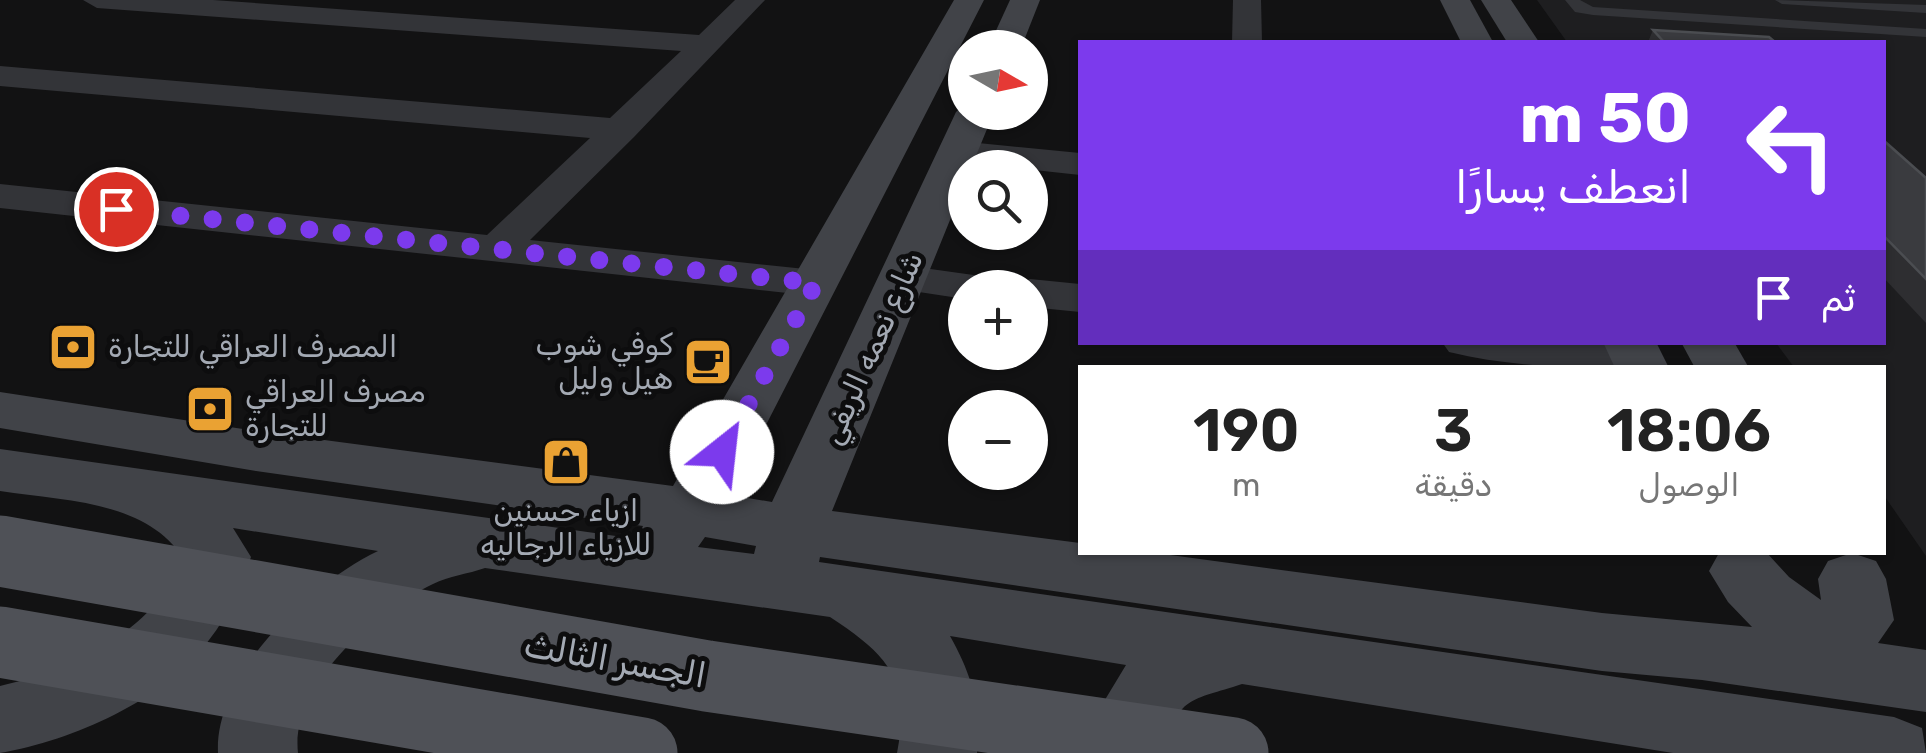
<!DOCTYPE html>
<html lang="ar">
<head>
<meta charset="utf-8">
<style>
	body { margin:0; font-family:Rubik,Cairo,sans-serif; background:#f2f2f2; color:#222; direction:rtl; height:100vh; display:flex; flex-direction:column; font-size:38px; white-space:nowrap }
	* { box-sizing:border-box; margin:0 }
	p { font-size:32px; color:#767676 }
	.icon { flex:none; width:55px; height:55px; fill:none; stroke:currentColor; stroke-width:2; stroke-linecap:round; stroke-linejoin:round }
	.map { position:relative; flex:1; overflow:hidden; direction:ltr }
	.panel { position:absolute; left:1078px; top:365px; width:808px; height:190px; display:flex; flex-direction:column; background:#fff; border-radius:0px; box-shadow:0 2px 8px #0004; direction:rtl }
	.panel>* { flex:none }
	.hud { position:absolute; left:1078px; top:40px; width:808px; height:305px; border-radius:0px; box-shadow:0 2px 8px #0004; direction:rtl; background:#7c3aed; color:#fff; overflow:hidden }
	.needle { width:65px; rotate:99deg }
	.controls { position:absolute; left:948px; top:30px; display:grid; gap:20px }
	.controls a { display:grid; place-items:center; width:100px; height:100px; border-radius:50%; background:#fff; box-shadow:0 2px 8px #0004; font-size:50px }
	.pin { position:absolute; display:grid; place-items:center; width:85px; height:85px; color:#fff; margin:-42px; border:5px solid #fff; border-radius:50%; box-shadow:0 2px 10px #0007 }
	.me { position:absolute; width:110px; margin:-55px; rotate:29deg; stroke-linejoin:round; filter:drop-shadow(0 0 8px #0008) }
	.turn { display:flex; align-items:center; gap:35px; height:210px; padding:0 30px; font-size:45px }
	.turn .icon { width:130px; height:130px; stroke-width:2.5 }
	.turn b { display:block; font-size:70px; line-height:85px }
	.then { display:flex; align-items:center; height:95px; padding:0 30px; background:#0003; gap:20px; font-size:38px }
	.eta { display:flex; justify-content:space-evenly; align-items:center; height:170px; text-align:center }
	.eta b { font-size:60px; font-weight:600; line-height:70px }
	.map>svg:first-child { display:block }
	.built { fill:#1e1e20 }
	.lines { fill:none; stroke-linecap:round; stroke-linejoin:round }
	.lane { fill:#333438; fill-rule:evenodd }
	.street { fill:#333438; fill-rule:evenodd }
	.secondary { fill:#414348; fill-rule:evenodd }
	.primary-bridge { stroke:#4f5157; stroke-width:71 }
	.wall { fill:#2e2e31 }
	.building { fill:#3a3b3f; stroke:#4b4d51; stroke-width:2.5 }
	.route { stroke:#7c3aed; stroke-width:18; stroke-dasharray:0 32.4 }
	.labels { text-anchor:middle; stroke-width:10; stroke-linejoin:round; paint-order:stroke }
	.poi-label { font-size:30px; fill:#a3a9b3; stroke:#0d0d0e; text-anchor:start }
	.street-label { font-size:30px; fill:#a3a9b3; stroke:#0d0d0e }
	.near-street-label { font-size:35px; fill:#a3a9b3; stroke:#0d0d0e }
</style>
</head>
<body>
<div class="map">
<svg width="1926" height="753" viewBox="0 0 1926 753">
	<rect width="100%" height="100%" fill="#121213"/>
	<polygon class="built" points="1537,0 1926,0 1926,556 1883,494 1882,368 1794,367 1776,343 1882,342 1882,42 1567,42"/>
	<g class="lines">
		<g class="lane">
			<polygon points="1565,0 1580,0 1593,7 1926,29 1926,37 1593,15 1575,12"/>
			<polygon points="1775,0 1926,5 1926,13 1782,4"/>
		</g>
		<g class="street">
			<polygon points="83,0 213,0 699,35 735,0 765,0 634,137 530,240 815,270 831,274 837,283 831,292 815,296 0,208 0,184 487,235 590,138 0,86 0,66 610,118 681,51 97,8"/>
			<polygon points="1233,0 1261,0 1262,42 1232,42"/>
			<polygon points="958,141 1080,153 1080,175 945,160 940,152 945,144"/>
			<polygon points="902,265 1002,279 1008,288 965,288 965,299 886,287 880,278 886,269"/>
			<polygon points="1030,279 1080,284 1080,312 1030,307 1030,288 1011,288"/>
			<path d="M1442,342H1599L1657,351L1665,362L1661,368C1590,368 1518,369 1449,352Z"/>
		</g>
		<g class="secondary">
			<path d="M954,0H984L730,495L772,502L956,112L965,103V112H994L971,168H965V183L832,511L1080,543V552H1148L1602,613L1752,627L1728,602L1709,571L1719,553H1767L1789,577L1821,600L1818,579L1828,561L1852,553L1876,561L1886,579L1894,620L1878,643L1926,650V712L1702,680L1602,671L820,557L819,562L1894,717L1922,728L1926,753H1673L1242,684C1192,701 1176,695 1166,753H1086L1100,708L1126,665L950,636C972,675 982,709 977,753H897C911,679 889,656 830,617L485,568C468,574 449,576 433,584C377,611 290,684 298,753H218C214,673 311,583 378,551L233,528L251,557C240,587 229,615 209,640C163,701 74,740 0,753V686C75,669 152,632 184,559C146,500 64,501 0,491V449L637,539L643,526L256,471L0,428V392L256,431L673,486ZM705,537L756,546L754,554L698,547Z"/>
			<polygon points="1010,0 1040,0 1021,48 988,48"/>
			<polygon points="1440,0 1470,0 1493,42 1461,42"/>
			<polygon points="1481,0 1511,0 1539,42 1507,42"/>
			<polygon points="1603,342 1656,342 1669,368 1615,368"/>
			<polygon points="1681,342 1734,342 1749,368 1695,368"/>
		</g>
		<g class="primary-bridge">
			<polyline points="0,551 707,676 1233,753"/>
			<polyline points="0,642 642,753"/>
		</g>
	</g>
	<g class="wall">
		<polygon points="1653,30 1775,42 1648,42"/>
		<polygon points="1882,139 1926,178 1926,323 1882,276"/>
	</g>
	<g class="building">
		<polygon points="1653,30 1769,37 1775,42 1664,42"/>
		<polygon points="1882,139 1926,178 1926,279 1882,234"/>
	</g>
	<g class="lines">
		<polyline class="route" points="116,209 816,283 722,452"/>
	</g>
	<defs>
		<g id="bank-square" transform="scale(2.5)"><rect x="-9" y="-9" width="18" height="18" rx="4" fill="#eaa233" stroke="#0d0d0e"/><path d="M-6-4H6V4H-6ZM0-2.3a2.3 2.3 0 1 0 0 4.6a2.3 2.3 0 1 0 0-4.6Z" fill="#111"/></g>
		<g id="cafe-square" transform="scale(2.5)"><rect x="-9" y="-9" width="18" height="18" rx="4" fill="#eaa233" stroke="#0d0d0e"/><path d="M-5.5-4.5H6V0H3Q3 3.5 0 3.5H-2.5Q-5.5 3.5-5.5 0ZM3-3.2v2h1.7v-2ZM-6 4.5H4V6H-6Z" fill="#111"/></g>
		<g id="shop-square" transform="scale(2.5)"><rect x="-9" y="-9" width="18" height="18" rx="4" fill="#eaa233" stroke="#0d0d0e"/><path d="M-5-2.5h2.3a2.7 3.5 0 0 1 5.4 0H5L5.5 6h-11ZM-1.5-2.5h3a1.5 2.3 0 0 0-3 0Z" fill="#111"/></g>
	</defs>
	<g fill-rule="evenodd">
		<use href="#bank-square" x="73" y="347"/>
		<use href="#cafe-square" x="708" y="362"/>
		<use href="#bank-square" x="210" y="409"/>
		<use href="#shop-square" x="566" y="462"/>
	</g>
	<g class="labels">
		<g class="poi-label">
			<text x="673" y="355" text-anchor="end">كوفي شوب<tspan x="673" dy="34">هيل وليل</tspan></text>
			<text x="108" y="357">المصرف العراقي للتجارة</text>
			<text x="245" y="402">مصرف العراقي<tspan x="245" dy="34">للتجارة</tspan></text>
			<text x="566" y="521" text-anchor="middle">ازياء حسنين<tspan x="566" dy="34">للازياء الرجاليه</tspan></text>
		</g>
		<g class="street-label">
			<text transform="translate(872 348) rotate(-66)" y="10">شارع نعمه الريفي</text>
		</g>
		<g class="near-street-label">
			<text transform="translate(615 660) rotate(10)" y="12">الجسر الثالث</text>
		</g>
	</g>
</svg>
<div class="controls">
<a><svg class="needle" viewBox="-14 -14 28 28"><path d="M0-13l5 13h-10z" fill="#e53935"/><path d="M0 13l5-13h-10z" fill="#767676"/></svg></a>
<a><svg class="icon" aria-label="search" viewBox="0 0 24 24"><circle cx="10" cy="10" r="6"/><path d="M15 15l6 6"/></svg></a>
<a>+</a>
<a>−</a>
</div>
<div class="pin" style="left:116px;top:209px;background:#d93025"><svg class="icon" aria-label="arrive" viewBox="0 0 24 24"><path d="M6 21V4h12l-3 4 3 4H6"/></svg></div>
<svg class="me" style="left:722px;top:452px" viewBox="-20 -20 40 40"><circle r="19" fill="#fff"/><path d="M0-13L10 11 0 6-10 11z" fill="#7c3aed"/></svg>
<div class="hud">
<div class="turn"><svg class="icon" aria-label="left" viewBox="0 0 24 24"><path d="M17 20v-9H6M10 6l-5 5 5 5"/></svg><div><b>50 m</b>انعطف يسارًا</div></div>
<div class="then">ثم<svg class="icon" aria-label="arrive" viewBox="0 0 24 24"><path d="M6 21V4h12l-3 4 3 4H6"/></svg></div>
</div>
<section class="panel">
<div class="eta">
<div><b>18:06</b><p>الوصول</p></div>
<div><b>3</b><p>دقيقة</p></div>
<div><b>190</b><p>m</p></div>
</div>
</section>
</div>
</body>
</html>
